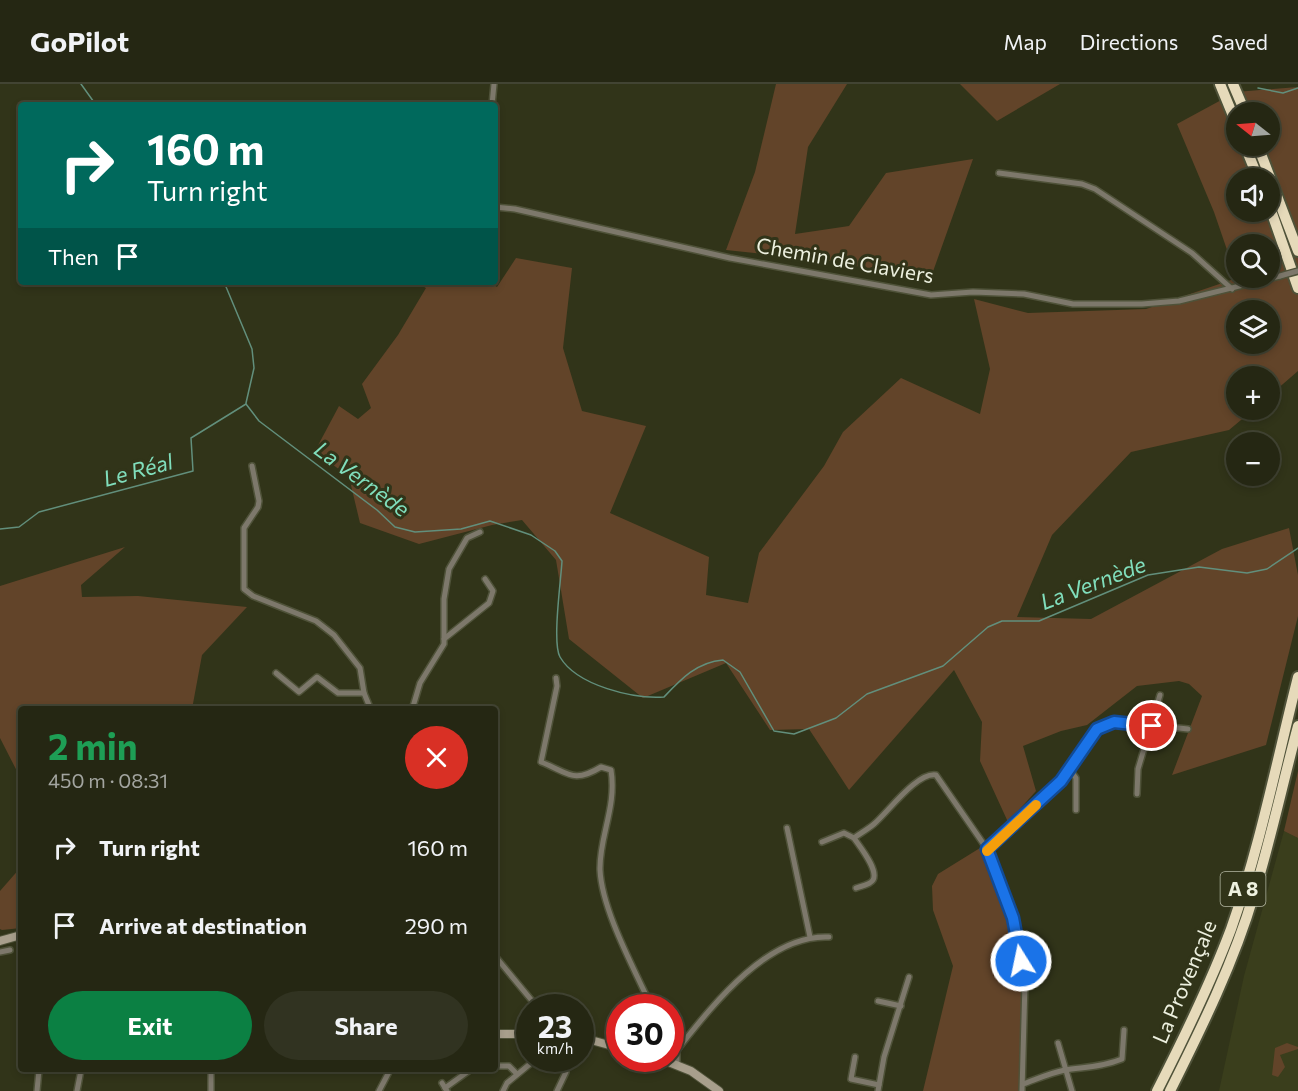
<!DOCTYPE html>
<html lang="en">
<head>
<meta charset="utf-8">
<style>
	body { margin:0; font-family:Commissioner,sans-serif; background:#313321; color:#f1f3f6; height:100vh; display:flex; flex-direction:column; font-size:22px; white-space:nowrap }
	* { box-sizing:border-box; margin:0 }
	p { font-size:20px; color:#a3a5a0 }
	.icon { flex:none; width:33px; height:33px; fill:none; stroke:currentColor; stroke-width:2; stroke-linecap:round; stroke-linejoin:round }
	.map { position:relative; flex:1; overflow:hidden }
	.side { position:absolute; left:18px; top:622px; width:480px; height:366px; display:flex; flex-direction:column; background:#252713; border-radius:6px; box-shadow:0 3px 9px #0003,0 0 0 2px #424433 }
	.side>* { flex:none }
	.banner { position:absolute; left:18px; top:18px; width:480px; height:183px; border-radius:6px; box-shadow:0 3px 9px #0003,0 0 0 2px #424433; background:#00695c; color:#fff; overflow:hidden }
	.needle { width:39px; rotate:287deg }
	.buttons { position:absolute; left:1226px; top:18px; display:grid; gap:12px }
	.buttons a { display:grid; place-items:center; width:54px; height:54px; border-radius:50%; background:#252713; box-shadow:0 3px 9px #0003,0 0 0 2px #424433; font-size:30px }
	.speed { position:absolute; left:516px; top:910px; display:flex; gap:12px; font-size:30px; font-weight:700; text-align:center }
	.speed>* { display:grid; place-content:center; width:78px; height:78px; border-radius:50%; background:#252713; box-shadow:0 3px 9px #0003,0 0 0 2px #424433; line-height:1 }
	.speed small { font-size:15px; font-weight:400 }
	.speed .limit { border:9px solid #d22; background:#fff; color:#111 }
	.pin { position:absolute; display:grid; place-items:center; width:51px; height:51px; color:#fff; margin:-26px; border:3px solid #fff; border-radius:50%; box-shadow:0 2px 6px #0007 }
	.me { position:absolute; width:66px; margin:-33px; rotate:350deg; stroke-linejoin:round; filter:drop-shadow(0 0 4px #0008) }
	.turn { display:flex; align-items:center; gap:21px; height:126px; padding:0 30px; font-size:27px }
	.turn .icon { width:78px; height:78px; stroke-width:2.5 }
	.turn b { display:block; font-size:42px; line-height:51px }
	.then { display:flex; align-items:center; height:57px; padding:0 30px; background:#0003; gap:12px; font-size:22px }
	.round { display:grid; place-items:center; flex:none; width:63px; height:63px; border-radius:32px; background:#313321 }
	.head { display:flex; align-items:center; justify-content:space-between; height:102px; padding:0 30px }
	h1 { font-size:36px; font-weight:700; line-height:45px; color:#1e9e55 }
	.primary-button { display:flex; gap:12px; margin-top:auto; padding:12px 30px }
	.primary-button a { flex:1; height:69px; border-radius:36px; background:#0b8043; color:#fff; font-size:24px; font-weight:700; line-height:69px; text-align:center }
	.primary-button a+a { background:#313321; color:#f1f3f6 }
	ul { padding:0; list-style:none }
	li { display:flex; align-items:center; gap:18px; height:78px; padding:0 30px }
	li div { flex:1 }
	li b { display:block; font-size:22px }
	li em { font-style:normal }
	header { display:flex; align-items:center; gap:36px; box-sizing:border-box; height:84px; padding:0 30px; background:#252713; border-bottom:2px solid #424433 }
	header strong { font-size:28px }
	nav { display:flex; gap:33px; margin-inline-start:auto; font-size:21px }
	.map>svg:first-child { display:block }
	.built { fill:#3a3e1c }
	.green { fill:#624429; fill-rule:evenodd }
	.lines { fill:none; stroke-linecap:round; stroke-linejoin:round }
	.stream { stroke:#628f7c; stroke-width:1.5 }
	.street-casing { stroke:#4f5239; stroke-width:8 }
	.secondary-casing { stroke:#4f5239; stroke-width:10 }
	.highway-casing { stroke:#4f5239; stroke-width:14 }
	.street { stroke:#7d786b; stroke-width:5 }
	.secondary { stroke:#a89f8c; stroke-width:8 }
	.highway { stroke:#e6daba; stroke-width:10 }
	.street-bridge-casing { stroke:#4f5239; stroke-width:8; stroke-linecap:butt }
	.street-bridge { stroke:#7d786b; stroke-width:5 }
	.route-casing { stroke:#114b97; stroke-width:15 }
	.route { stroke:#1a73e8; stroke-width:10 }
	.slow { stroke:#f59e0b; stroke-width:10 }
	.labels { text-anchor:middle; stroke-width:6; stroke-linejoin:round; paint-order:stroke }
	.shield { fill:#313419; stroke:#b5b8a4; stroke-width:1.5 }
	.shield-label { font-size:20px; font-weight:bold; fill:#edf0df }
	.street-label { font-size:21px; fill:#edf0df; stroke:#313419 }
	.water-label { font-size:22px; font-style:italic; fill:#80debc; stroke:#313419 }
</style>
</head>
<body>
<header>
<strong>GoPilot</strong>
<nav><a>Map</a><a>Directions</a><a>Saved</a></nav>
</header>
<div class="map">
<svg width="1298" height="1007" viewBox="0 0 1298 1007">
	<rect width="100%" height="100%" fill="#313419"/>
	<polygon class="built" points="1284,747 1298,754 1298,1007 1219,1007 1244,892"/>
	<g class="green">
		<polygon points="776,0 847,0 808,63 795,150 849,142 886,89 973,75 930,196 829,177 726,166 755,88"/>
		<polygon points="960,0 1060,0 997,37"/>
		<path d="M1298,3V287L1269,312V292H1236V326H1253L1229,346L1131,368L1052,451L1017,533L1091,535L1222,465L1289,444L1298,491V532L1266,661L1172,691L1202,612L1189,600L1179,597L1137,602L1087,641L1061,647L1023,662L1036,707L1008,738L980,677L982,638L954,586L849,706L809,645L770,646L726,579L643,614L569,555L556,476L522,436L492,441L419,460L360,439L349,393L315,367L339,322L358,335L371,324L362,300L398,251L426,204L415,198H488L497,203L516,174L572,184L563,264L582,327L646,342L610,429L709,473L706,511L748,519L759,469L824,382L843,348L901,294L980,330L990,285L974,215L1028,229L1146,225L1237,194H1269V160H1236V192L1214,128L1177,40L1236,8ZM1236,28H1269V62H1236ZM1236,94H1269V128H1236ZM1236,226H1269V260H1236Z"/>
		<polygon points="125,463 81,501 82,513 138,512 247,523 202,571 192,625 21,626 21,695 0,654 0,502"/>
		<polygon points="1298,687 1298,754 1284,747"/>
		<path d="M980,764C996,802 1011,842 1018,883C1025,923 1023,966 1020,1007H923L953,882L933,826L932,802L938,790Z"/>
		<polygon points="21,783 21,844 2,846 0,845 0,807"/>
		<polygon points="1287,959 1298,963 1298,965 1280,971 1285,983 1278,993 1272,991 1275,964"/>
	</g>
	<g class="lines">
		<g class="stream">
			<polyline points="81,0 96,21"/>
			<polyline points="1258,4 1283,9 1298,4"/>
			<polyline points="224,198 252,265 254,284 246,319"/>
			<path d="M246,320L259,337L377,426L395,443L415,448L461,445L490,437L531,451L555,467L562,477C561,496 552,559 560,573C577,602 634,615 664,613C681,595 697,578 723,576L740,588L774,647L794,650L836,634L867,610L943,582L988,543L1002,537H1039L1148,491L1199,483L1247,489L1267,485L1298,464"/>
			<polyline points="0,445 19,443 39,428 193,387 191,354 246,320"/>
		</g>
		<g class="street-casing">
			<g id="street">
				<polyline points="492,21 494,0"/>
				<polyline points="999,89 1082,100 1095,105 1192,169 1232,205"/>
				<polyline points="495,123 515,125 730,174 931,211 973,208 1024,210 1073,220 1142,220 1179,217 1280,192"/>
				<polyline points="252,382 259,417 258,423 244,444 244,505 253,512 316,537 334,551 360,584 364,609 371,626"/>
				<polyline points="444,555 489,519 493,507 485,495"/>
				<polyline points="276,589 299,608 317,593 338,609 364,609"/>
				<path d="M556,594L557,602L541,678C569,689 573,700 601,683L611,686C617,723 599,753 600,786C602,827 635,886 652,924"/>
				<polyline points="412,626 420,599 444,560 444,515 449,485 467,454 480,448"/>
				<polyline points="1070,686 1076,694 1076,726"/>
				<polyline points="1137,710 1138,685 1160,611"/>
				<polyline points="787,744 810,853"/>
				<polyline points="822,758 844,749 854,754"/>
				<polyline points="987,765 1061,697 1097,645 1122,638 1188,645"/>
				<path d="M856,804C861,802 870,801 873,796C879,786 860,763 854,754C861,749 868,745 874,740C889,727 917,688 936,691L987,765L1013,834L1025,899L1022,1007"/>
				<polyline points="0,868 10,866"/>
				<polyline points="495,872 538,924"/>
				<polyline points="878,917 901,922"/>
				<polyline points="670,955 677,966 677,981"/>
				<polyline points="1058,959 1072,1007"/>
				<path d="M677,966C712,922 767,850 829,853"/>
				<polyline points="855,973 851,995 879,1001"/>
				<polyline points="553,975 564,982 566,988 557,1007"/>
				<polyline points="495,982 509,982 517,990"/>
				<polyline points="211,986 211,1007"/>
				<polyline points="442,999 447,1007"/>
				<path d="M1023,1000C1037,995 1050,989 1065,986C1084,983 1103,983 1122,975L1124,946"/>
				<polyline points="445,1004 470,986"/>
				<polyline points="37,1007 39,986"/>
				<polyline points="77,1007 81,986"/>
				<polyline points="379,1007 390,986"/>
				<polyline points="503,1007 507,999 536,975"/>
				<polyline points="878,1007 884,973 909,893"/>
			</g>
		</g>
		<g class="secondary-casing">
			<g id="secondary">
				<polyline points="0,857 21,851"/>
				<polyline points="495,950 530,950"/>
				<polyline points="580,953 620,964"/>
				<polyline points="661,975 691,987 719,1007"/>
			</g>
		</g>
		<g class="highway-casing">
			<g id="highway">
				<polyline points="1220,0 1236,39"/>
				<polyline points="1233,0 1245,28"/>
				<polyline points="1245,62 1258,94"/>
				<polyline points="1258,62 1298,167"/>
				<polyline points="1269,121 1298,204"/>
				<path d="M1157,1007C1184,954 1210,901 1231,845C1260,763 1277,676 1298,593"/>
				<path d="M1170,1007C1202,943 1234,878 1254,810C1271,755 1283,698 1298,642"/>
			</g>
		</g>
		<use href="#street" class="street"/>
		<use href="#secondary" class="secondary"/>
		<use href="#highway" class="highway"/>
		<g class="street-bridge-casing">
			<polyline id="street-bridge" points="1280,192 1298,187"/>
		</g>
		<use href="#street-bridge" class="street-bridge"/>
	</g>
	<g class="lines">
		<g class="route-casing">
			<polyline id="route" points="1021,877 1013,834 987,765 1061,697 1097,645 1114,638 1152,642"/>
		</g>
		<use href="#route" class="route"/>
		<polyline class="slow" points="987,767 1036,721"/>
	</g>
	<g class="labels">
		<rect class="shield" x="1220.5" y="788" width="45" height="34" rx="4.5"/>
		<g class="shield-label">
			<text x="1243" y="812">A 8</text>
		</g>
		<g class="street-label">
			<text transform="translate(845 177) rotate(10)" y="7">Chemin de Claviers</text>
			<text transform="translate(1185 898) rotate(-67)" y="7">La Provençale</text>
		</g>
		<g class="water-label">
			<text transform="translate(138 386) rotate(-15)" y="8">Le Réal</text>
			<text transform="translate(362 395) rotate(36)" y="8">La Vernède</text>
			<text transform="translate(1093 499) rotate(-21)" y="8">La Vernède</text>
		</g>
	</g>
</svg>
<div class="buttons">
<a><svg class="needle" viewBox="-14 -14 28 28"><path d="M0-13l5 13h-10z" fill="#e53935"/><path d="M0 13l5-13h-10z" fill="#a3a5a0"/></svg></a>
<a><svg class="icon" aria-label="sound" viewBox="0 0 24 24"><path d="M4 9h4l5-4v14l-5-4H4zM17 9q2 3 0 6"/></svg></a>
<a><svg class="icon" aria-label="search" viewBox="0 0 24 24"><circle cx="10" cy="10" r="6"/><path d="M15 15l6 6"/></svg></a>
<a><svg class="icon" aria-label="layers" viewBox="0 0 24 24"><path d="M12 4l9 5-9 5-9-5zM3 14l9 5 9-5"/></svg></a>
<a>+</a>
<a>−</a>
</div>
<div class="speed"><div>23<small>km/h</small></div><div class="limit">30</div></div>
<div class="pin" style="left:1152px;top:642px;background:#d93025"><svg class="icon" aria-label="arrive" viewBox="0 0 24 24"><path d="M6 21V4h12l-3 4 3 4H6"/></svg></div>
<svg class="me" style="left:1021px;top:877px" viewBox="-20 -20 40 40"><circle r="17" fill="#1a73e8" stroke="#fff" stroke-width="3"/><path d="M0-11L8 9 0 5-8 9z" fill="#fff"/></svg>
<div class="banner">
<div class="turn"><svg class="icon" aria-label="right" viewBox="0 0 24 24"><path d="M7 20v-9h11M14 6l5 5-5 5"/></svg><div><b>160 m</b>Turn right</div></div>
<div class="then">Then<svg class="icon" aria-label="arrive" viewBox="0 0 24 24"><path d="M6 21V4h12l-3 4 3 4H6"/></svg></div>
</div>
<section class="side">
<div class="head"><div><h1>2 min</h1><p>450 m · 08:31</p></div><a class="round" style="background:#d93025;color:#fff"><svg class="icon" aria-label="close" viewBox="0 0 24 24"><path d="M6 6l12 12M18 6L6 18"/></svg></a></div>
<ul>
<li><svg class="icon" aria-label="right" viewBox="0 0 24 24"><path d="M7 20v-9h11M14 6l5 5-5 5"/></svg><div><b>Turn right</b></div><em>160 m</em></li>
<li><svg class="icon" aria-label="arrive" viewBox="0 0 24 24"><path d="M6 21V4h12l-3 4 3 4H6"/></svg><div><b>Arrive at destination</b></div><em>290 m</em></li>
</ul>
<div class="primary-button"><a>Exit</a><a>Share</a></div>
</section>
</div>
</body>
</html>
